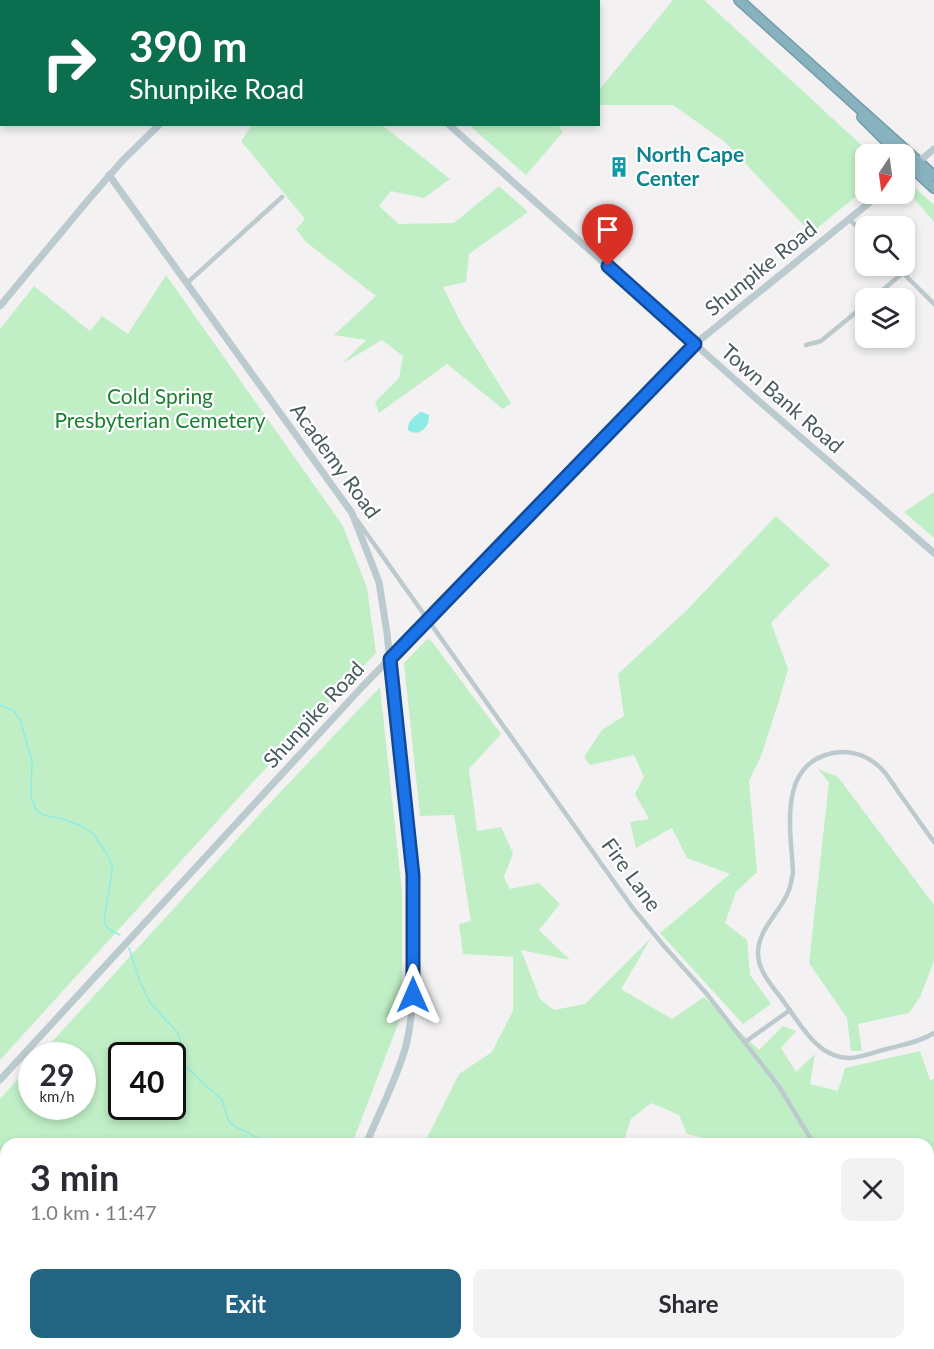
<!DOCTYPE html>
<html lang="en">
<head>
<meta charset="utf-8">
<style>
	body { margin:0; font-family:Lato,sans-serif; background:#f2f2f3; color:#2b2b33; height:100vh; display:flex; flex-direction:column; font-size:22px; white-space:nowrap }
	* { box-sizing:border-box; margin:0 }
	p { font-size:20px; color:#7c7c81 }
	.icon { flex:none; width:33px; height:33px; fill:none; stroke:currentColor; stroke-width:2; stroke-linecap:round; stroke-linejoin:round }
	.map { position:relative; flex:1; overflow:hidden }
	.side { position:absolute; left:0px; top:1138px; width:934px; height:212px; display:flex; flex-direction:column; background:#fff; border-radius:18px 18px 0 0; box-shadow:0 3px 9px #0003 }
	.side>* { flex:none }
	.top-card { position:absolute; left:0px; top:0px; width:600px; height:126px; box-shadow:0 3px 9px #0003; background:#0b6e4f; color:#fff; overflow:hidden }
	.needle { width:39px; rotate:193deg }
	.fabs { position:absolute; left:855px; top:144px; display:grid; gap:12px }
	.fabs a { display:grid; place-items:center; width:60px; height:60px; border-radius:12px; background:#fff; box-shadow:0 3px 9px #0003; font-size:30px }
	.speed { position:absolute; left:18px; top:1042px; display:flex; gap:12px; font-size:30px; font-weight:700; text-align:center }
	.speed>* { display:grid; place-content:center; width:78px; height:78px; border-radius:50%; background:#fff; box-shadow:0 3px 9px #0003; line-height:1 }
	.speed small { font-size:15px; font-weight:400 }
	.speed .limit { border:3px solid #111; border-radius:9px; background:#fff; color:#111 }
	.pin { position:absolute; display:grid; place-items:center; width:51px; height:51px; color:#fff; margin:-62px -26px; border-radius:50% 50% 50% 0; rotate:-45deg; box-shadow:0 0 6px #0007 }
	.pin .icon { rotate:45deg }
	.me { position:absolute; width:66px; margin:-33px; rotate:0deg; stroke-linejoin:round; filter:drop-shadow(0 0 4px #0008) }
	.turn { display:flex; align-items:center; gap:21px; height:126px; padding:0 30px; font-size:27px }
	.turn .icon { width:78px; height:78px; stroke-width:2.5 }
	.turn b { display:block; font-size:42px; line-height:51px }
	.round { display:grid; place-items:center; flex:none; width:63px; height:63px; border-radius:12px; background:#f2f2f3 }
	.head { display:flex; align-items:center; justify-content:space-between; height:102px; padding:0 30px }
	h1 { font-size:36px; font-weight:700; line-height:45px }
	.action { display:flex; gap:12px; margin-top:auto; padding:12px 30px }
	.action a { flex:1; height:69px; border-radius:12px; background:#236482; color:#fff; font-size:24px; font-weight:700; line-height:69px; text-align:center }
	.action a+a { background:#f2f2f3; color:#2b2b33 }
	.map>svg:first-child { display:block }
	.green { fill:#c0efc6; fill-rule:evenodd }
	.water { fill:#8eece6 }
	.lines { fill:none; stroke-linecap:round; stroke-linejoin:round }
	.stream { stroke:#8eece6; stroke-width:1.5 }
	.highway-casing { stroke:#749dab; stroke-width:12 }
	.street { stroke:#bdcacd; stroke-width:4.5 }
	.secondary { stroke:#bacacf; stroke-width:7 }
	.highway { stroke:#89b2bf; stroke-width:9 }
	.route-casing { stroke:#114b97; stroke-width:15 }
	.route { stroke:#1a73e8; stroke-width:10 }
	.labels { text-anchor:middle; stroke-width:4.5; stroke-linejoin:round; paint-order:stroke }
	.culture-label { font-size:21px; font-weight:bold; fill:#0d838f; stroke:#fff; text-anchor:start }
	.street-label { font-size:21px; fill:#495a5e; stroke:#fff }
	.park-label { font-size:21px; fill:#188130; stroke:#fff }
</style>
</head>
<body>
<div class="map">
<svg width="934" height="1349" viewBox="0 0 934 1349">
	<rect width="100%" height="100%" fill="#f3f1f1"/>
	<g class="green">
		<polygon points="0,0 140,0 141,1 2,2 2,79 0,81"/>
		<polygon points="673,0 704,0 871,154 866,154 865,189 811,233 725,142 673,105 599,105 599,90"/>
		<polygon points="252,125 382,125 450,179 424,198 391,191 379,206 399,224 454,223 499,186 528,212 469,254 466,282 443,287 461,323 511,403 503,409 447,364 379,413 375,402 399,378 403,356 382,340 342,364 366,340 334,335 376,296 306,242 296,229 305,219 241,141"/>
		<polygon points="469,125 558,125 563,132 526,175"/>
		<polygon points="912,185 934,205 934,222 906,189"/>
		<polygon points="166,275 343,526 367,588 376,653 251,784 0,1060 0,329 34,286 90,331 102,316 128,334"/>
		<polygon points="934,492 934,538 904,512"/>
		<polygon points="776,516 830,565 806,587 771,623 788,669 779,701 761,756 749,781 757,872 736,892 725,923 747,940 750,975 771,1004 743,1024 660,933 730,874 687,858 672,828 636,848 630,822 649,819 635,794 644,777 634,755 590,765 584,757 602,730 624,716 618,674 687,610"/>
		<polygon points="430,639 501,734 469,769 477,831 501,827 513,853 504,877 510,889 539,883 560,904 539,930 570,960 521,950 540,999 554,1010 585,1004 651,938 621,989 672,1019 704,997 759,1050 783,1026 796,1031 781,1048 796,1072 815,1054 810,1084 838,1091 845,1068 920,1051 930,1080 934,1079 934,1166 932,1171 934,1232 929,1228 928,1144 724,1144 724,1143 687,1134 679,1115 651,1103 631,1119 623,1144 424,1144 459,1074 492,1052 513,1011 513,957 463,954 459,924 471,921 454,815 420,816 404,663 426,640"/>
		<path d="M380,687L402,892V993L398,1024L352,1144H6V1344H175L179,1349H0V1099L31,1064L32,1107H82V1056H39L271,802ZM122,1056H172V1107H122Z"/>
		<polygon points="818,769 838,777 934,905 934,961 920,997 909,1013 858,1024 862,1051 851,1051 847,1018 809,963 829,782"/>
		<polygon points="207,1344 259,1344 257,1349 209,1349 208,1348"/>
		<polygon points="326,1344 566,1344 555,1349 323,1349"/>
	</g>
	<path class="water" d="M420,412H422L429,415C430,427 419,438 408,430C407,422 414,417 420,412Z"/>
	<g class="lines">
		<g class="stream">
			<path d="M0,705L13,710L20,719L32,761L31,796L36,810L43,815L63,819L82,826L94,835L107,854L112,865V872L104,919C105,929 112,931 120,935"/>
			<path d="M129,948L140,982L151,1004L178,1033C183,1044 181,1056 186,1067L222,1100L228,1119L232,1125L270,1144"/>
			<polyline points="0,1263 6,1269"/>
			<polyline points="124,1344 126,1349"/>
		</g>
		<g class="highway-casing">
			<g id="highway">
				<polyline points="739,0 919,162 934,176"/>
				<polyline points="862,117 899,154"/>
				<polyline points="904,160 934,188"/>
			</g>
		</g>
		<g class="street">
			<polyline points="849,219 866,236"/>
			<polyline points="896,266 934,304"/>
			<polyline points="187,283 282,197"/>
			<polyline points="873,298 903,273"/>
			<polyline points="806,345 821,341 866,304"/>
			<polyline points="357,520 632,907 664,946 706,993 778,1085 814,1144"/>
			<path d="M934,842C922,826 911,809 899,793C892,783 886,771 876,764C864,754 848,750 833,753C777,764 791,831 793,872C792,878 791,884 789,890C781,912 757,929 758,955C759,973 774,988 784,1002C801,1025 818,1059 851,1058C863,1057 875,1052 887,1049C902,1045 920,1042 934,1033"/>
			<polyline points="745,1042 790,1010"/>
			<polyline points="928,1234 934,1237"/>
			<polyline points="320,1344 334,1349"/>
			<polyline points="736,1344 738,1349"/>
			<polyline points="808,1344 810,1349"/>
			<polyline points="641,1349 653,1344"/>
			<polyline points="875,1349 876,1344"/>
		</g>
		<g class="secondary">
			<polyline points="338,2 340,0"/>
			<polyline points="448,124 760,402 934,553"/>
			<polyline points="904,174 934,149"/>
			<path d="M109,175L352,513L379,582L387,633L413,875V995C412,1012 410,1029 406,1046C397,1078 379,1113 366,1144"/>
			<polyline points="0,306 89,199 123,160 160,124"/>
			<polyline points="0,1080 362,687 695,344 880,194"/>
			<polyline points="271,1349 274,1344"/>
		</g>
		<use href="#highway" class="highway"/>
	</g>
	<g class="lines">
		<g class="route-casing">
			<polyline id="route" points="413,995 413,875 390,659 695,344 608,266"/>
		</g>
		<use href="#route" class="route"/>
	</g>
	<defs>
		<g id="building-bare" transform="scale(1.62)"><path d="M-4-6H4V6H1V3H-1V6H-4ZM-2.5-4.3h1.7v1.8h-1.7ZM.8-4.3h1.7v1.8H.8ZM-2.5-1h1.7V.8h-1.7ZM.8-1h1.7V.8H.8Z" fill="#0f9aa8" stroke="#fff" stroke-width="2.5" paint-order="stroke"/></g>
	</defs>
	<g fill-rule="evenodd">
		<use href="#building-bare" x="619" y="167"/>
	</g>
	<g class="labels">
		<g class="culture-label">
			<text x="636" y="162">North Cape<tspan x="636" dy="24">Center</tspan></text>
		</g>
		<g class="street-label">
			<text transform="translate(761 269) rotate(-39)" y="7">Shunpike Road</text>
			<text transform="translate(782 399) rotate(41)" y="7">Town Bank Road</text>
			<text transform="translate(335 461) rotate(54)" y="7">Academy Road</text>
			<text transform="translate(314 715) rotate(-47)" y="7">Shunpike Road</text>
			<text transform="translate(631 875) rotate(54)" y="7">Fire Lane</text>
		</g>
		<g class="park-label">
			<text x="160" y="404">Cold Spring<tspan x="160" dy="24">Presbyterian Cemetery</tspan></text>
		</g>
	</g>
</svg>
<div class="fabs">
<a><svg class="needle" viewBox="-14 -14 28 28"><path d="M0-13l5 13h-10z" fill="#e53935"/><path d="M0 13l5-13h-10z" fill="#7c7c81"/></svg></a>
<a><svg class="icon" aria-label="search" viewBox="0 0 24 24"><circle cx="10" cy="10" r="6"/><path d="M15 15l6 6"/></svg></a>
<a><svg class="icon" aria-label="layers" viewBox="0 0 24 24"><path d="M12 4l9 5-9 5-9-5zM3 14l9 5 9-5"/></svg></a>
</div>
<div class="speed"><div>29<small>km/h</small></div><div class="limit">40</div></div>
<div class="pin" style="left:608px;top:266px;background:#d93025"><svg class="icon" aria-label="arrive" viewBox="0 0 24 24"><path d="M6 21V4h12l-3 4 3 4H6"/></svg></div>
<svg class="me" style="left:413px;top:995px" viewBox="-20 -20 40 40"><path d="M0-17L14 15 0 8-14 15z" fill="#1a73e8" stroke="#fff" stroke-width="4"/></svg>
<div class="top-card">
<div class="turn"><svg class="icon" aria-label="right" viewBox="0 0 24 24"><path d="M7 20v-9h11M14 6l5 5-5 5"/></svg><div><b>390 m</b>Shunpike Road</div></div>
</div>
<section class="side">
<div class="head"><div><h1>3 min</h1><p>1.0 km · 11:47</p></div><a class="round"><svg class="icon" aria-label="close" viewBox="0 0 24 24"><path d="M6 6l12 12M18 6L6 18"/></svg></a></div>
<div class="action"><a>Exit</a><a>Share</a></div>
</section>
</div>
</body>
</html>
